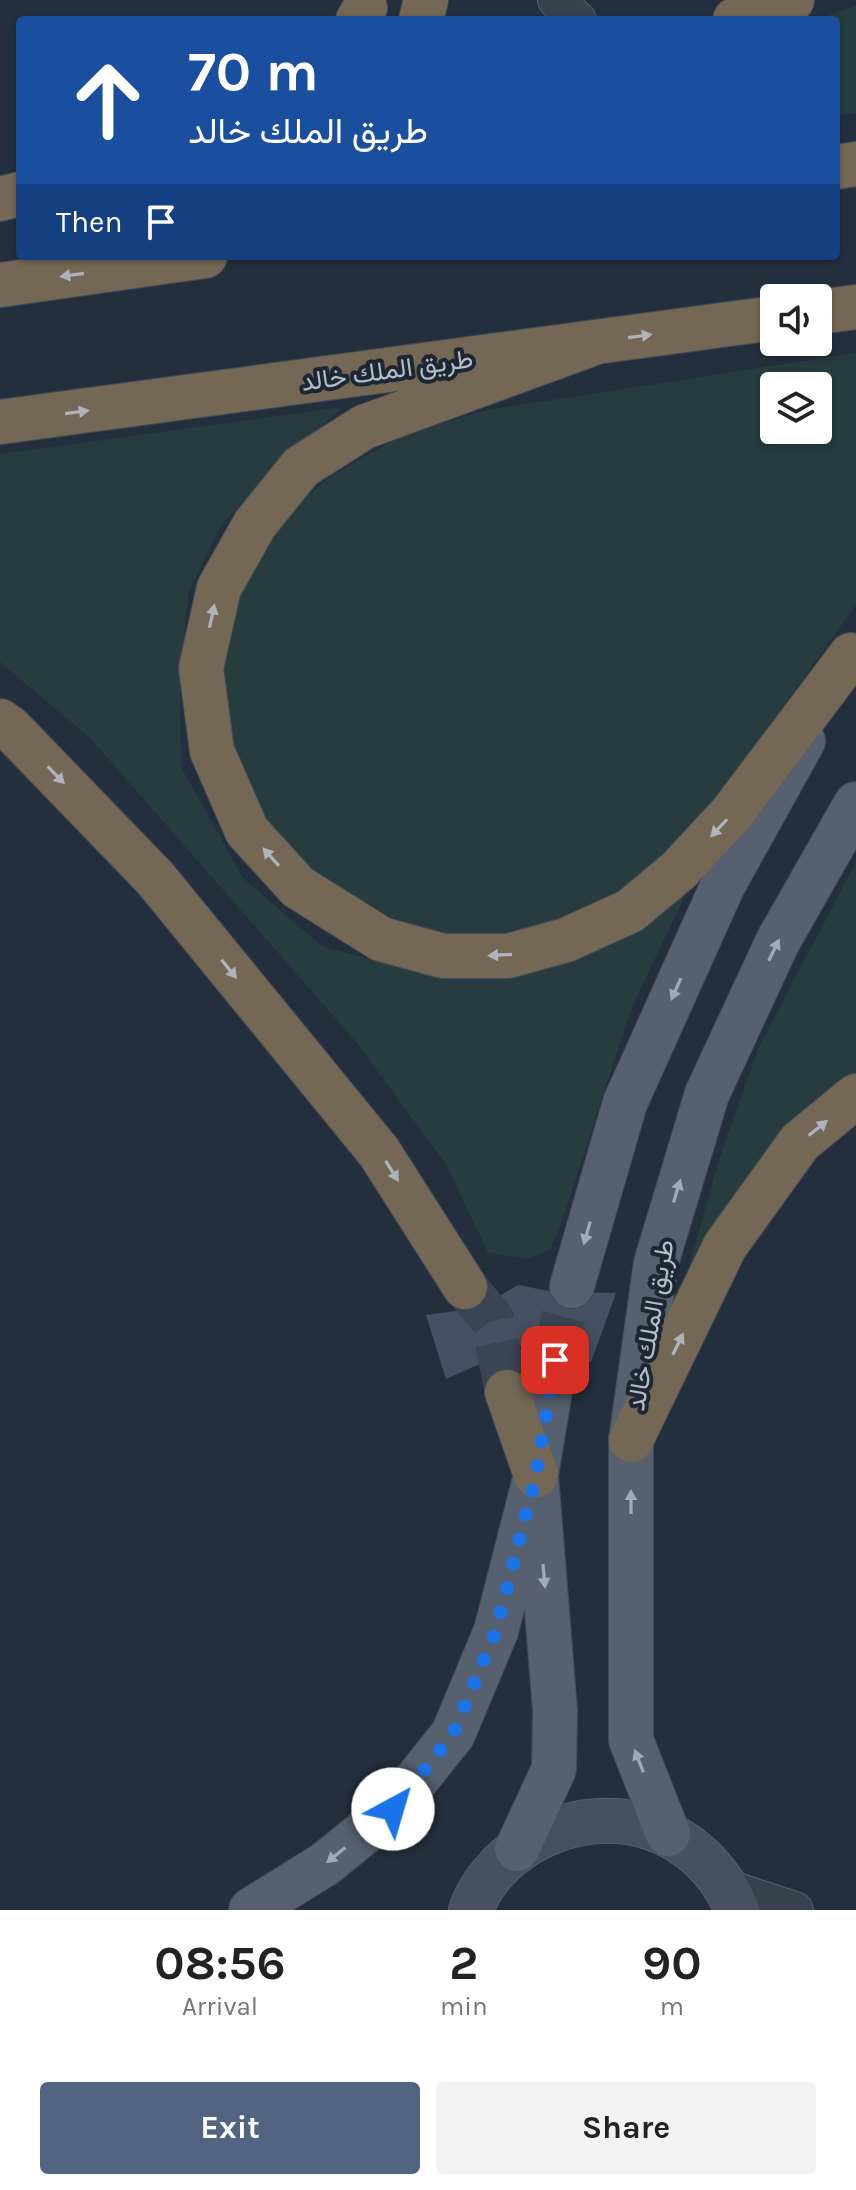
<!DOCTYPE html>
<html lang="en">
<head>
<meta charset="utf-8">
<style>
	body { margin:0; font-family:Karla,Vazirmatn,sans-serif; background:#f2f2f2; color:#222; height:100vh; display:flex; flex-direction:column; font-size:30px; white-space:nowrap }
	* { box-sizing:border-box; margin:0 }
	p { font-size:26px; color:#767676 }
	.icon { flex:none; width:44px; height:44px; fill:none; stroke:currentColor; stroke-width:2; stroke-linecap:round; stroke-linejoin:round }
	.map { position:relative; height:1910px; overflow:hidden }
	.side { display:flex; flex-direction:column; background:#fff; flex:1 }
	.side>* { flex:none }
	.top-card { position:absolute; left:16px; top:16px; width:824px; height:244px; border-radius:8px; box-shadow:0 2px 6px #0004; background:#1a4fa0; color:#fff; overflow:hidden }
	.fabs { position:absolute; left:760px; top:284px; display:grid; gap:16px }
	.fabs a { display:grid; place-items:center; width:72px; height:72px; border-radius:8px; background:#fff; box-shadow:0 2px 6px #0004; font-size:40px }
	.pin { position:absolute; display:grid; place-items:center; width:68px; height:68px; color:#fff; margin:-34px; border-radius:16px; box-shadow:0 4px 12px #0006 }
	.me { position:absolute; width:88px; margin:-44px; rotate:39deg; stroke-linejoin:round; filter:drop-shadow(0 0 6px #0008) }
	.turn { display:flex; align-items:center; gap:28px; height:168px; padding:0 40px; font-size:36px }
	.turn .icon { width:104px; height:104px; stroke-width:2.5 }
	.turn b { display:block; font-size:56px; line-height:68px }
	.then { display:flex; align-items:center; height:76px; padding:0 40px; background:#0003; gap:16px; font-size:30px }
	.eta { display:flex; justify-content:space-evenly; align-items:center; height:136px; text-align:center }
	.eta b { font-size:48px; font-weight:700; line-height:56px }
	.button { display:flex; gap:16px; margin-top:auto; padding:16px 40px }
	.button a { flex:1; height:92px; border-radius:8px; background:#516482; color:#fff; font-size:32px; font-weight:700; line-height:92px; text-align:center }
	.button a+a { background:#f2f2f2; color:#222 }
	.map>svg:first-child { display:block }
	.green { fill:#263c3f; fill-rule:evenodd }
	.building { fill:#455162 }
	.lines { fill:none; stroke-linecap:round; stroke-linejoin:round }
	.primary-tunnel { stroke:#3a4453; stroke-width:44; stroke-dasharray:44 22; stroke-linecap:butt }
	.highway-tunnel { stroke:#3a4453; stroke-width:44; stroke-dasharray:44 22; stroke-linecap:butt }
	.street-casing { stroke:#565f6c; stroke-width:38 }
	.secondary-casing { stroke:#565f6c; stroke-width:46 }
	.primary-casing { stroke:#414a57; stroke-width:46 }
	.highway-casing { stroke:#434c59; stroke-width:46 }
	.street { stroke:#38414e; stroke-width:36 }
	.secondary { stroke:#465061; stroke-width:44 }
	.primary { stroke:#56606e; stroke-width:44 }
	.highway { stroke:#746855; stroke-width:44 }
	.oneway { fill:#aeb4bd }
	.oneway2 { fill:#a1aab7 }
	.route { stroke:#1a73e8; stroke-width:14; stroke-dasharray:0 25.2 }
	.labels { text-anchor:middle; stroke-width:8; stroke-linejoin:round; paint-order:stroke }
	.street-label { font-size:26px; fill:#b4bcc9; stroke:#1d2633 }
</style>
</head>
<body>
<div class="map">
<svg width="856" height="1910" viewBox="0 0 856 1910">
	<rect width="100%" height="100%" fill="#242f3e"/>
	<g class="green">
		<polygon points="856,6 856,113 836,116 836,20 814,20"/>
		<path d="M856,353V605L698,824L607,900L526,934L437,935L362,905L289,852L237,776L221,690L231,605L276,523L332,475L405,434L487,410ZM774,386H818V430H774Z"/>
		<polygon points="343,407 281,461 221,525 189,590 180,670 181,767 243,878 323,947 431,974 571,963 662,911 690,885 631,1009 559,1230 550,1250 525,1259 488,1252 445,1163 357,1043 91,739 0,662 0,454"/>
		<polygon points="856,862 856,1074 781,1145 686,1277 719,1160 758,1049"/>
	</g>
	<polygon class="building" points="518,1285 554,1292 616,1293 591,1362 526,1343 446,1379 426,1315 479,1308"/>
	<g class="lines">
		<polyline class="primary-tunnel" points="555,1360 563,1318 572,1286"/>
		<polyline class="highway-tunnel" points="465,1287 492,1319 507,1392"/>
		<g class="street-casing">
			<g id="street">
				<polyline points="556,0 578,20"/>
				<polyline points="728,1888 795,1910"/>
			</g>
		</g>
		<g class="secondary-casing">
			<path id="secondary" d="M471,1910C481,1882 504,1857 530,1842C609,1797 701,1825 737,1910"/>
		</g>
		<g class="primary-casing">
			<g id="primary">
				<polyline points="572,1286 625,1103 723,885 803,741"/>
				<polyline points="668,1834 631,1740 631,1440 656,1263 707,1094 778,941 856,804"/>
				<polyline points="517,1849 554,1769 555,1710 536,1475 555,1360"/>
				<polyline points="251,1910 325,1864 393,1809 453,1734 496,1631 536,1475"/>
			</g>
		</g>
		<g class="highway-casing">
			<g id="highway">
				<polyline points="358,20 365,8"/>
				<polyline points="421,20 426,0"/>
				<polyline points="735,20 792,0"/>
				<polyline points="836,167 856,164"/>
				<polyline points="0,199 20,194"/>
				<polyline points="0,285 205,256"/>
				<polyline points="818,312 856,307"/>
				<polyline points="594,343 364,427 301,467 255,524 219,588 201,668 212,751 247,831 298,887 381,939 443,956 508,956 566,940 630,911 679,870 731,814 851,655"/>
				<polyline points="0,422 774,318"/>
				<polyline points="0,721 10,728 155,878 379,1152 465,1287"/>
				<polyline points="507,1392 536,1475"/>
				<polyline points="631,1440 725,1246 800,1142 856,1096"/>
			</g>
		</g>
		<use href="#street" class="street"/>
		<use href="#secondary" class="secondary"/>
		<use href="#primary" class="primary"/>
		<use href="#highway" class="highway"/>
	</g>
	<defs><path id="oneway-solid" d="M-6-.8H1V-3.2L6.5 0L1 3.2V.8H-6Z" transform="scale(2)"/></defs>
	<g class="oneway">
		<use href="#oneway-solid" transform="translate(72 275) rotate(172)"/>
		<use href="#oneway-solid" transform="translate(640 336) rotate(-8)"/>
		<use href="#oneway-solid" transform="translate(77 412) rotate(-8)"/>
		<use href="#oneway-solid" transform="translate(212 616) rotate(-78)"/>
		<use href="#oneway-solid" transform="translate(56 775) rotate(46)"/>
		<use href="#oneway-solid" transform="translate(719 828) rotate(133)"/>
		<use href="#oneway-solid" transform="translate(271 857) rotate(-132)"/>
		<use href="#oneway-solid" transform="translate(500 955) rotate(177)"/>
		<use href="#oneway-solid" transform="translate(229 969) rotate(51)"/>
		<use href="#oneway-solid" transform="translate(818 1128) rotate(-39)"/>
		<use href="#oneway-solid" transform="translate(392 1171) rotate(58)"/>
		<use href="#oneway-solid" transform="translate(678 1344) rotate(-64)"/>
	</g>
	<g class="oneway2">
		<use href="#oneway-solid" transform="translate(774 950) rotate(-64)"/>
		<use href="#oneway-solid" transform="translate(676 989) rotate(114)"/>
		<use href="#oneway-solid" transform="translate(677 1191) rotate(-73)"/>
		<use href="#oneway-solid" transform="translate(587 1233) rotate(106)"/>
		<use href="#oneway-solid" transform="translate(631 1502) rotate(-90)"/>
		<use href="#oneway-solid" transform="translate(544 1576) rotate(85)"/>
		<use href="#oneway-solid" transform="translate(639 1761) rotate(-111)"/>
		<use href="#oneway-solid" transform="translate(336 1855) rotate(141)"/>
	</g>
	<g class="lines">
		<polyline class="route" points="393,1809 453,1734 496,1631 536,1475 555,1360"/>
	</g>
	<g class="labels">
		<g class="street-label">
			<text transform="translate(387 370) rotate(-8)" y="9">طريق الملك خالد</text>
			<text transform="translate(650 1325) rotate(-80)" y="9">طريق الملك خالد</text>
		</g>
	</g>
</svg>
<div class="fabs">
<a><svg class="icon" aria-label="sound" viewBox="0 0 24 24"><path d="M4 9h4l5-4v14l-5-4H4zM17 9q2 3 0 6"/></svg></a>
<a><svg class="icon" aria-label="layers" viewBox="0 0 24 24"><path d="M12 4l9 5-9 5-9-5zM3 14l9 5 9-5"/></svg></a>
</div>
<div class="pin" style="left:555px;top:1360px;background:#d93025"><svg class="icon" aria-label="arrive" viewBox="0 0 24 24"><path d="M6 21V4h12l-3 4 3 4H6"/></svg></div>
<svg class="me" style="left:393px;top:1809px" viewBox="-20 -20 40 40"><circle r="19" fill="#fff"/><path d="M0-13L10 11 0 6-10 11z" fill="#1a73e8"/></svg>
<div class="top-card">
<div class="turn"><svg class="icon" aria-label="ahead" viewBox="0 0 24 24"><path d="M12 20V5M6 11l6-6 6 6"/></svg><div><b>70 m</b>طريق الملك خالد</div></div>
<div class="then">Then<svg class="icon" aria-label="arrive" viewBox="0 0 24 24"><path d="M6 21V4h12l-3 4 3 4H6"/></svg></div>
</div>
</div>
<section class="side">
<div class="eta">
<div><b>08:56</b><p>Arrival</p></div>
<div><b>2</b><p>min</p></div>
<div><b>90</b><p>m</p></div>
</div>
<div class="button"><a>Exit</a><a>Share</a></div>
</section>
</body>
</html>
